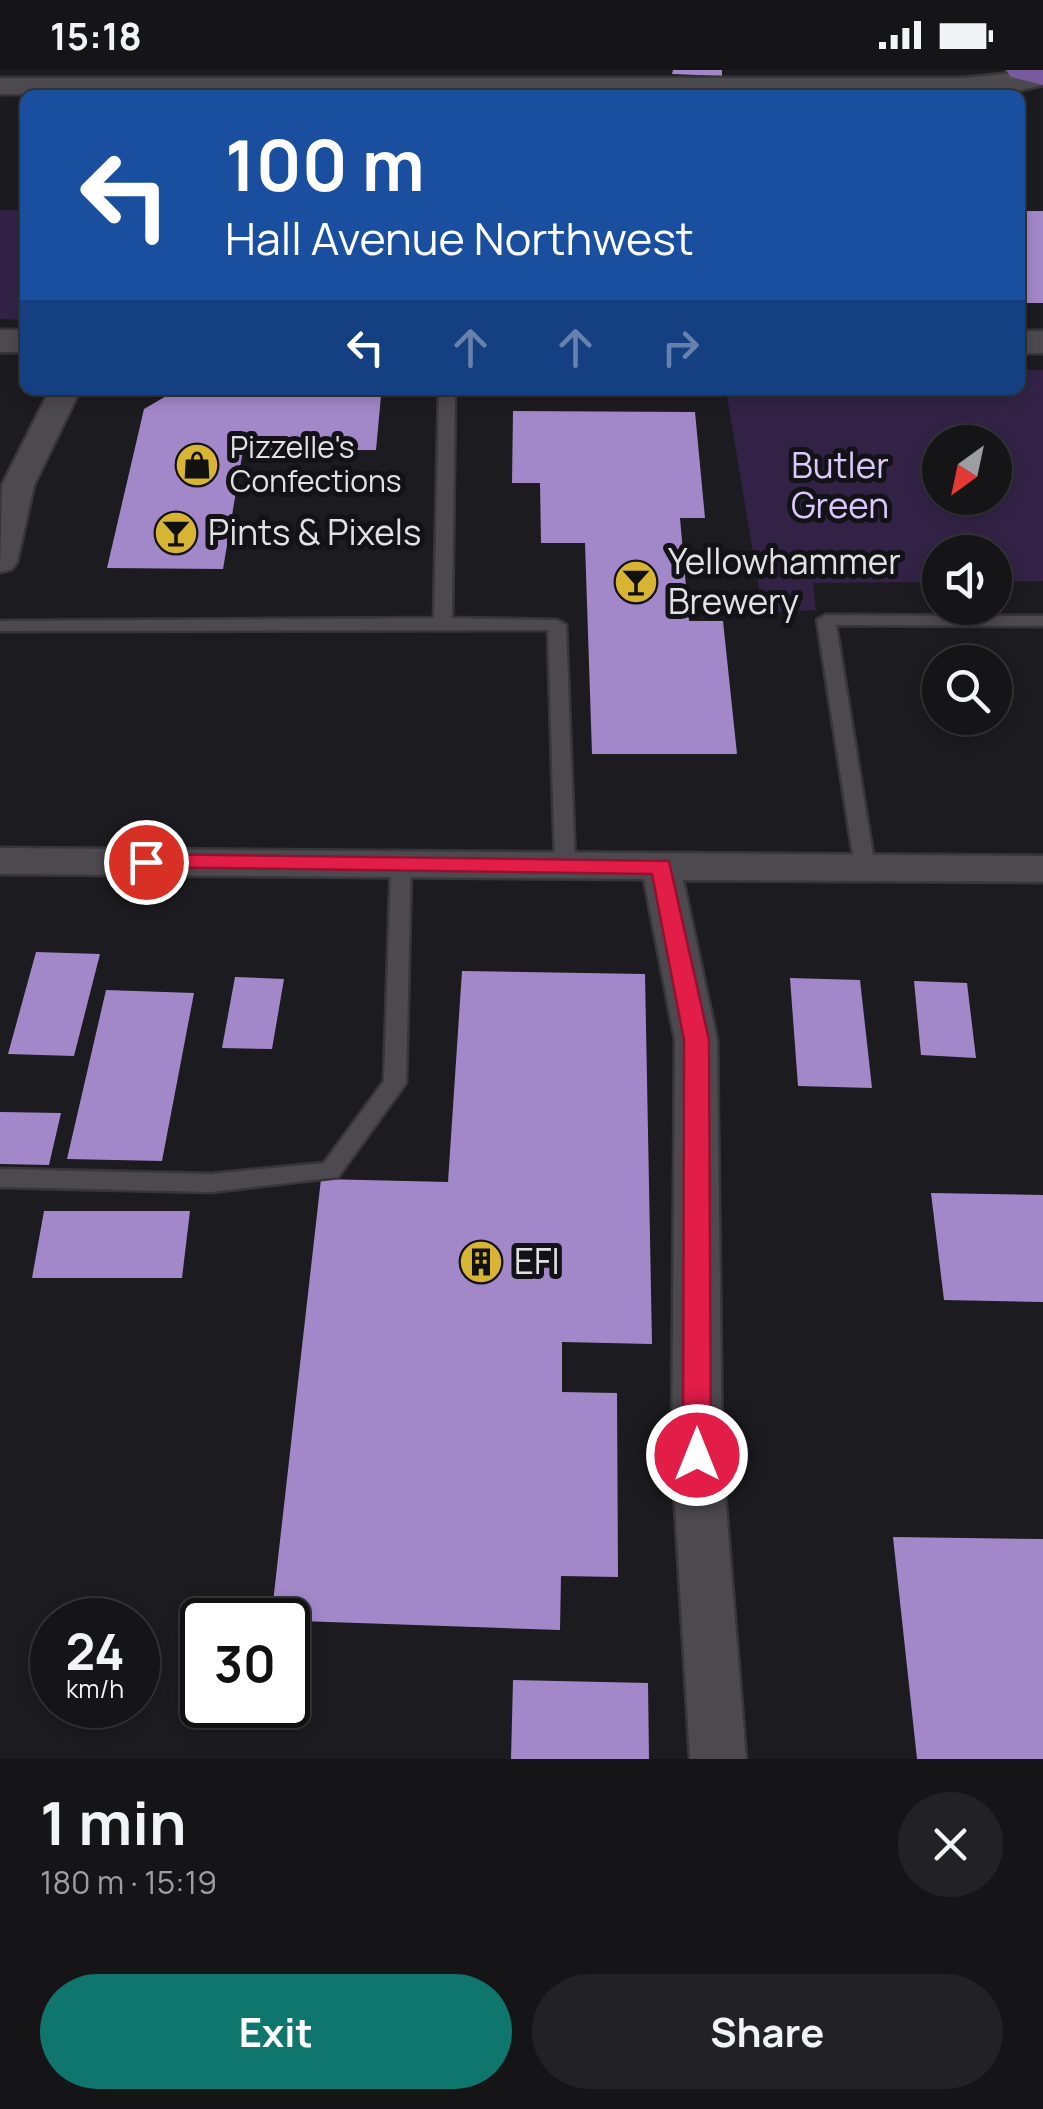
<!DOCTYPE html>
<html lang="en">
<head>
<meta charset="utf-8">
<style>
	body { margin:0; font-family:Manrope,sans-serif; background:#222124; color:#f1f3f6; height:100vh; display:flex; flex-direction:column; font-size:38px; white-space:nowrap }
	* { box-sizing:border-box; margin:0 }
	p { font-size:32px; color:#9d9ea1 }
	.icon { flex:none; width:55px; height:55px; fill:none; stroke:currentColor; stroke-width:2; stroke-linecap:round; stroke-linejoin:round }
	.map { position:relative; height:1689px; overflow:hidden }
	.panel { display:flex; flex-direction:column; background:#151417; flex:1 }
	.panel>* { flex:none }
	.guide { position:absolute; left:20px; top:20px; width:1005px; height:305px; border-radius:15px; box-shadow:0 5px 15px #0003,0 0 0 2px #343336; background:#1a4fa0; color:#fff; overflow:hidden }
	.needle { width:65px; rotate:213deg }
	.buttons { position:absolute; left:922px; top:355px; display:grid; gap:20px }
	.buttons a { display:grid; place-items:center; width:90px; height:90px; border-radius:50%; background:#151417; box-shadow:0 5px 15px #0003,0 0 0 2px #343336; font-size:50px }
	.speed { position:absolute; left:30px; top:1528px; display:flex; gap:20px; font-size:50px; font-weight:700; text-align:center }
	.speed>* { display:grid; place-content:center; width:130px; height:130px; border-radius:50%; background:#151417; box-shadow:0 5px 15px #0003,0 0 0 2px #343336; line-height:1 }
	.speed small { font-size:25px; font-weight:400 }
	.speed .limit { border:5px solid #111; border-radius:15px; background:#fff; color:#111 }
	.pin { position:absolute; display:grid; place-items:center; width:85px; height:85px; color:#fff; margin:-42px; border:5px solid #fff; border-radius:50%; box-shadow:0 2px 10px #0007 }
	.me { position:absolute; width:110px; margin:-55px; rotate:0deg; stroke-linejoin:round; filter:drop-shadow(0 0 8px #0008) }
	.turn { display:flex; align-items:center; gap:35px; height:210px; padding:0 40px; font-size:45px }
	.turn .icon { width:130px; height:130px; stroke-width:2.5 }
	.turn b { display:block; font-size:70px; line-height:85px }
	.lanes { display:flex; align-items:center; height:95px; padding:0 40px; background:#0003; justify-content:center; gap:50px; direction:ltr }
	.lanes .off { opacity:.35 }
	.round { display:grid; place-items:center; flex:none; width:105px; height:105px; border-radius:52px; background:#222124 }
	.overview { display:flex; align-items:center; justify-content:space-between; height:170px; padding:0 40px }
	h1 { font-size:60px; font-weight:700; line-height:75px }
	.action { display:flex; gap:20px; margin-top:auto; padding:20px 40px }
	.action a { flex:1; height:115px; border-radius:60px; background:#0f766e; color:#fff; font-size:40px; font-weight:700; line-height:115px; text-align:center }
	.action a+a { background:#222124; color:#f1f3f6 }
	.status { display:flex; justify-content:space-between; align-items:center; height:70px; padding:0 50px; background:#151417; direction:ltr }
	.status svg { height:28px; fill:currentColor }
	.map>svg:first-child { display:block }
	.green { fill:#322346; fill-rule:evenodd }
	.building { fill:#a388c9 }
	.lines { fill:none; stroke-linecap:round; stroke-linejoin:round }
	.service-casing { stroke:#373639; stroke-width:5 }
	.minor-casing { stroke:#373639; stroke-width:5 }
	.tertiary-casing { stroke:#373639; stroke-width:5 }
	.primary-casing { stroke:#373639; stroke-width:5 }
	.service { fill:#4c4a4f; fill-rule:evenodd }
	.minor { fill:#4c4a4f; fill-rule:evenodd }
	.tertiary { fill:#4c4a4f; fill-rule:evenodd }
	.primary { fill:#785b9e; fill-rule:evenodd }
	.route { fill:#e11d48; stroke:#92132f; stroke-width:2.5 }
	.labels { text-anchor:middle; stroke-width:10; stroke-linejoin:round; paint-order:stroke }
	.far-poi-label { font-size:30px; fill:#e2e1e3; stroke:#131216; text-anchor:start }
	.park-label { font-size:35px; fill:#dbc7fc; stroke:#131216 }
	.poi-label { font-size:35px; fill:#e2e1e3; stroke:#131216; text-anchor:start }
</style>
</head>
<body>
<div class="status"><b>15:18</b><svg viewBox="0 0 49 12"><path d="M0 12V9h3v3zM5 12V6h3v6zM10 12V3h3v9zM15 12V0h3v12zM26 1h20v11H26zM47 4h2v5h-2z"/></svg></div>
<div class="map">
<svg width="1043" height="1689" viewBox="0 0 1043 1689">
	<rect width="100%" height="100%" fill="#1c1b1f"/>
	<g class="green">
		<polygon points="0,140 25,140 25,250 0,249"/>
		<path d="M1020,300H1043V511L995,512V482H940V512L813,513L816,540L763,543L726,320H1020ZM940,372H995V428H940Z"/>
	</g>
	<g class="building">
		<polygon points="673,0 722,0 722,6 672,4"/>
		<rect x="1020" y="141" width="23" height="92"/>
		<polygon points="168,325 381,326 376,380 243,380 223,499 107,498 144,339"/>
		<polygon points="513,341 695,342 705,448 680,448 689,551 723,551 737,684 592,684 585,473 541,473 540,413 512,413"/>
		<polygon points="36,882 100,884 74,986 8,984"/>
		<polygon points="462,901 645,904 652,1274 562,1272 562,1322 617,1323 618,1507 561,1506 560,1560 271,1550 321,1109 448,1112"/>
		<polygon points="235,907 284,909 272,979 222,978"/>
		<polygon points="790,908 860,910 872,1018 798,1016"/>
		<polygon points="914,911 967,913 976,988 921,985"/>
		<polygon points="106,920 194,923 162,1091 67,1089"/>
		<polygon points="0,1042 61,1043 49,1095 0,1094"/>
		<polygon points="931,1123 1043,1125 1043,1232 944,1230"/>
		<polygon points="44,1141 190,1141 182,1208 32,1208"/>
		<polygon points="893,1467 1043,1469 1043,1689 917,1689"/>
		<polygon points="513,1610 648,1613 649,1689 511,1689"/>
	</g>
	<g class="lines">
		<g class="service-casing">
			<g id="service">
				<polygon points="439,320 455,320 452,548 557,550 566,555 575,795 572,800 565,802 555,795 548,560 0,561 0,551 434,548"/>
				<polygon points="826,545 1043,546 1043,556 836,555 875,798 865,805 855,798 817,550"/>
				<polygon points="401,787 411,794 406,1013 338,1107 211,1122 0,1117 0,1099 211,1104 324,1093 384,1011 391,794"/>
			</g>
		</g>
		<g class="minor-casing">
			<g id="minor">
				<polygon points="1043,0 1043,15 1017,21 964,24 0,24 0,8 964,8"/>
				<polygon points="50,320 80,320 34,415 17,492 12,499 0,502 2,415"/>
				<polygon points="0,778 1043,786 1043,812 683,810 717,970 722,1385 746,1689 690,1689 672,1385 675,970 644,809 0,804"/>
			</g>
		</g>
		<g class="tertiary-casing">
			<g id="tertiary">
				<rect x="0" y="260" width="25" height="22"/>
				<rect x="1020" y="261" width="23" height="22"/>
			</g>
		</g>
		<g class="primary-casing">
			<polygon id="primary" points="1006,0 1043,0 1043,15 1011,7"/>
		</g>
		<use href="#service" class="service"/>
		<use href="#minor" class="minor"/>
		<use href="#tertiary" class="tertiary"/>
		<use href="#primary" class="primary"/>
	</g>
	<polygon class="route" points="146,784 669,791 709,970 711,1385 707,1394 697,1397 687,1394 683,1385 684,970 652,804 138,797 135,792 138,786"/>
	<defs>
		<g id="shop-disc" transform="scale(2.25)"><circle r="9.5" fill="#d8b434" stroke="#131216"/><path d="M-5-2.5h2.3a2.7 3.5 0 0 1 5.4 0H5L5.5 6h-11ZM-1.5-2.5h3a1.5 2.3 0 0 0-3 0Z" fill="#111"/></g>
		<g id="bar-disc" transform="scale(2.25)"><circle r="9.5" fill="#d8b434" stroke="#131216"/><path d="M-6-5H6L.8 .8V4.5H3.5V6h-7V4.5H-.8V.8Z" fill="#111"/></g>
		<g id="building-disc" transform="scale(2.25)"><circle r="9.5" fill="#d8b434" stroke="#131216"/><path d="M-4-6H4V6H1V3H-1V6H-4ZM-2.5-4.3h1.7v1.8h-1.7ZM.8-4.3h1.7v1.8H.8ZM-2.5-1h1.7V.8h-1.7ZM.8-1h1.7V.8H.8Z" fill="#111"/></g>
	</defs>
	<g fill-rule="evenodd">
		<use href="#shop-disc" x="197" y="395"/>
		<use href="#bar-disc" x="176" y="463"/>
		<use href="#bar-disc" x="636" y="512"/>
		<use href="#building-disc" x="481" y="1192"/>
	</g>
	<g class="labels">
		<g class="far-poi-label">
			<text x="230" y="388">Pizzelle's<tspan x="230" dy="34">Confections</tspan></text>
		</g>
		<g class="park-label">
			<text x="840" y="408">Butler<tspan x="840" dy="40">Green</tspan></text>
		</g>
		<g class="poi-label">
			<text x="208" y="475">Pints &amp; Pixels</text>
			<text x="668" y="504">Yellowhammer<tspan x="668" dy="40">Brewery</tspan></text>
			<text x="514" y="1204">EFI</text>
		</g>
	</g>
</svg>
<div class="buttons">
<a><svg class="needle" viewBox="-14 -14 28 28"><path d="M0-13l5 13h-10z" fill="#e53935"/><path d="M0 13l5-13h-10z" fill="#9d9ea1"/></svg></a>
<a><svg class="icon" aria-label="sound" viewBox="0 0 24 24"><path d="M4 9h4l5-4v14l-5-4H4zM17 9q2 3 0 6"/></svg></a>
<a><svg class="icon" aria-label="search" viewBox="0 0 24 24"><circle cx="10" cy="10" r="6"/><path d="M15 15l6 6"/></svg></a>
</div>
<div class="speed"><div>24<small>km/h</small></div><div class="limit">30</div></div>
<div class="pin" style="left:146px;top:792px;background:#d93025"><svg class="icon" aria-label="arrive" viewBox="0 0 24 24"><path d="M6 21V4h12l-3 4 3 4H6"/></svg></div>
<svg class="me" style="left:697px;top:1385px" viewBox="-20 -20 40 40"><circle r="17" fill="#e11d48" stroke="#fff" stroke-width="3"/><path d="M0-11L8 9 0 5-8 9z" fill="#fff"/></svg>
<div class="guide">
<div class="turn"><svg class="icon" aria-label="left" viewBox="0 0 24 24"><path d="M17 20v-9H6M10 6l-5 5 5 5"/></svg><div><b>100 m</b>Hall Avenue Northwest</div></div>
<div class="lanes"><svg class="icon" aria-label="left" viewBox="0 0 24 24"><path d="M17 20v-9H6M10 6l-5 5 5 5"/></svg><svg class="icon off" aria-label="ahead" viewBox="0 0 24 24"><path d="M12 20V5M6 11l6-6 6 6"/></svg><svg class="icon off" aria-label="ahead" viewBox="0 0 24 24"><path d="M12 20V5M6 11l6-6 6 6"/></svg><svg class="icon off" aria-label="right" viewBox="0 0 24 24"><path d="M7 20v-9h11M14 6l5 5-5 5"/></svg></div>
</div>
</div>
<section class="panel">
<div class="overview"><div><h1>1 min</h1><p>180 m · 15:19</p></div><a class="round"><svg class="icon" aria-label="close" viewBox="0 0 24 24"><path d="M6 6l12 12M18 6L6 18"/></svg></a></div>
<div class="action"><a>Exit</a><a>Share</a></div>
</section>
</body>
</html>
